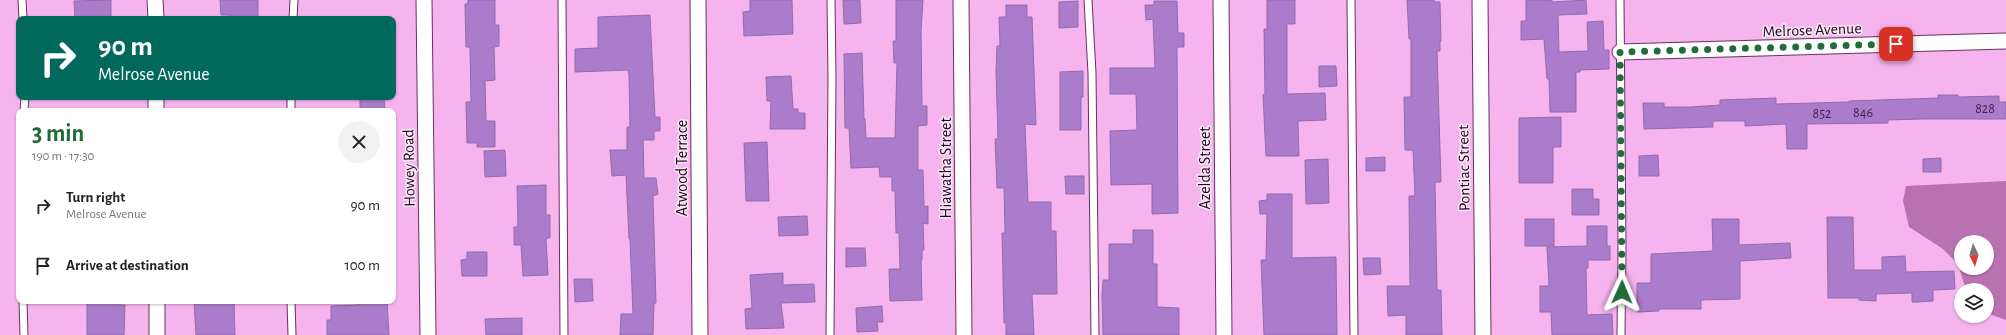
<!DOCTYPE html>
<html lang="en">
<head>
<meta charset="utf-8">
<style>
	body { margin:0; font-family:"Alegreya Sans",sans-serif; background:#f2f2f2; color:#222; height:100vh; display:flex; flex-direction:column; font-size:15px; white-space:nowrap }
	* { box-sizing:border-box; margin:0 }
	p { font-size:13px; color:#767676 }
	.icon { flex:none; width:22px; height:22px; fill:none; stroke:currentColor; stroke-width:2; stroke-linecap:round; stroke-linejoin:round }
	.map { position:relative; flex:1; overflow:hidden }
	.side { position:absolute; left:16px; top:108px; width:380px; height:196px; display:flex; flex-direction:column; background:#fff; border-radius:8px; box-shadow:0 1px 3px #0004 }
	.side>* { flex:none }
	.banner { position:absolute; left:16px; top:16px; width:380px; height:84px; border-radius:8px; box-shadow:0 1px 3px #0004; background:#00695c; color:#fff; overflow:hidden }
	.needle { width:26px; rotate:175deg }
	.buttons { position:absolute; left:1954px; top:235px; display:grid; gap:8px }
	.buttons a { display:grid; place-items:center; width:40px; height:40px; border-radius:50%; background:#fff; box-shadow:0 1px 3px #0004; font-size:20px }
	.pin { position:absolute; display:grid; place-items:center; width:34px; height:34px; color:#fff; margin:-17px; border-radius:8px; box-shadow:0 2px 6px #0006 }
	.me { position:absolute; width:44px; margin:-22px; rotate:1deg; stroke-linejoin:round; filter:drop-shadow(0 0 3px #0008) }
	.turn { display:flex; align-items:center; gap:14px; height:84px; padding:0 16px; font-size:18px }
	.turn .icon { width:52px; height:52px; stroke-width:2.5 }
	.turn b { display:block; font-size:28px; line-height:34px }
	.round { display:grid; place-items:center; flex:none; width:42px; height:42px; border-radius:21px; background:#f2f2f2 }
	.head { display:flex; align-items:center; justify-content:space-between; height:68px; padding:0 16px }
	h1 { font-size:24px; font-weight:600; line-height:30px; color:#216c3a }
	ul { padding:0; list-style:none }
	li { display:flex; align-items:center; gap:12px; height:60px; padding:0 16px }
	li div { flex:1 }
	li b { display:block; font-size:15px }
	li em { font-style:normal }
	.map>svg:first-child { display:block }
	.forest { fill:#ba71b2; fill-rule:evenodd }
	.building { fill:#ab7ccb; stroke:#926bad }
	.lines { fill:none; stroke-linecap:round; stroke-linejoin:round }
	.service-casing { stroke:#683063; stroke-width:9 }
	.minor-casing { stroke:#683063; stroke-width:17 }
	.service { stroke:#fff; stroke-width:7 }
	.minor { stroke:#fff; stroke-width:15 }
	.route { stroke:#216c3a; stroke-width:7; stroke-dasharray:0 12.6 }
	.labels { text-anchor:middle; stroke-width:3; stroke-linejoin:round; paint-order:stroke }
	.number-label { font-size:14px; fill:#412448 }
	.street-label { font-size:16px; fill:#1e071c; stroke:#fbe7f8 }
</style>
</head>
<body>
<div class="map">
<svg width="2006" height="335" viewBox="0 0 2006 335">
	<rect width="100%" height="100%" fill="#f6b4ee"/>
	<path class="forest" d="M2006,181V320L1987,313V290H1966L1958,264L1943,249L1909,227L1903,201L1906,186ZM1961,242H1987V268H1961Z"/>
	<g class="building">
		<polygon points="111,0 111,19 75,19 74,1"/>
		<polygon points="220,0 258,0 258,19 229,19 229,15 221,15"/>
		<polygon points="468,0 495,0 495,25 499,25 499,46 494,47 495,80 485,81 486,121 495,121 495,147 477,147 477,143 467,143 466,102 471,102 470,47 466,47 465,4 468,4"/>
		<polygon points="750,0 792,0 793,34 744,36 743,12 750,11"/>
		<polygon points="843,0 860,0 861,23 844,24"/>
		<polygon points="896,0 923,0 921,32 922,106 927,106 927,125 918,126 918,170 923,170 924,207 928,206 928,224 923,223 924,250 922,250 922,260 921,260 922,300 890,301 889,269 900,269 899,233 896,233 895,191 892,191 892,177 880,177 879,167 851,168 849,128 845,128 844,54 862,53 864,119 865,119 866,138 895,138 897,63 894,63 893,41 896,41"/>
		<polygon points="1267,0 1295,0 1295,24 1287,24 1287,94 1325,93 1326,120 1298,121 1299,156 1266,156 1263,95 1265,94 1264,29 1267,29"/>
		<polygon points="1407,0 1434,0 1434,2 1440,2 1441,41 1440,41 1440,51 1437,51 1441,182 1435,182 1437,290 1441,290 1442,335 1406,335 1406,315 1388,316 1387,286 1410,286 1409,196 1415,196 1413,150 1405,150 1404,97 1411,97 1411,39 1409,39"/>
		<polygon points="1526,0 1552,0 1552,2 1586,0 1587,14 1558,15 1559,52 1588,51 1587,22 1603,21 1604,50 1609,50 1609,69 1580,70 1580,72 1576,72 1576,112 1550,112 1549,79 1547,79 1544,39 1521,40 1521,21 1526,21"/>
		<polygon points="1078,1 1078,27 1059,28 1059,2"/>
		<polygon points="1154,1 1177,1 1178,33 1184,33 1184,47 1177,47 1178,213 1152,214 1152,184 1111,185 1110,131 1137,130 1136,94 1110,94 1110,68 1155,68 1153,19 1146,20 1145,5 1154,5"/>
		<polygon points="1006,5 1027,5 1027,17 1032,17 1036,125 1025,124 1028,202 1051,202 1051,231 1056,231 1057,294 1032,294 1034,335 1006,335 1006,323 1004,323 1002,233 1005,233 1004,188 997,188 995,139 998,139 996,71 997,46 1000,46 999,17 1006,17"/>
		<polygon points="650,15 655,117 660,117 660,131 654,131 654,140 643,140 644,178 656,178 658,194 653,196 656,303 654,303 653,335 620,335 621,314 633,314 630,239 629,239 626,175 612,176 610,150 627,150 627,127 630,127 629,75 628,70 575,72 575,49 598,48 598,17"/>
		<polygon points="1319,66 1336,66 1337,86 1319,87"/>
		<polygon points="1083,71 1083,97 1081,97 1081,130 1060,130 1060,72"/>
		<polygon points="791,76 793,109 798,109 798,113 805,113 805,129 770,129 771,101 767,101 766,77"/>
		<polygon points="1938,95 1958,95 1958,97 1999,96 1999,102 2006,102 2006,119 1922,119 1888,120 1888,123 1807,124 1807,149 1787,149 1786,124 1745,126 1745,121 1713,121 1713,127 1644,129 1643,103 1664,103 1664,107 1691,107 1720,105 1720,100 1776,98 1776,104 1849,102 1849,101 1938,98"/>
		<polygon points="384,97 385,111 360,111 360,98"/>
		<polygon points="1561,117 1561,147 1553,147 1553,183 1519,183 1519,118"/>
		<polygon points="767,142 769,201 746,201 744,143"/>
		<polygon points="505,150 506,176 485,177 484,151"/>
		<polygon points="1658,155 1659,176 1639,176 1639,156"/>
		<polygon points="1385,157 1385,171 1366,171 1366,158"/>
		<polygon points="1941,158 1941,172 1923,172 1923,159"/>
		<polygon points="1328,159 1329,203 1306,204 1305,160"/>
		<polygon points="1065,176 1084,176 1084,194 1066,194"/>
		<polygon points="546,185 546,215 550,215 550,238 546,238 548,275 523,276 521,245 514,245 514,227 518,227 517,186"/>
		<polygon points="1572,189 1593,189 1593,199 1599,199 1599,215 1572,215"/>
		<polygon points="1267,194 1292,194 1292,258 1336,257 1337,335 1264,335 1261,260 1266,260 1267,214 1260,214 1259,201 1267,200"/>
		<polygon points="807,216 808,235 779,236 778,217"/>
		<polygon points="1827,217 1853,217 1854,270 1882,270 1882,257 1905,256 1906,272 1954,271 1955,289 1933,290 1933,301 1917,302 1912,302 1912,293 1876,294 1876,301 1859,300 1859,298 1828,298"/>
		<rect x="1525" y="219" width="29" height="27"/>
		<polygon points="1712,219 1739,219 1739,245 1790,243 1791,258 1740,261 1740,299 1701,300 1701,309 1659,309 1659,311 1637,312 1637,283 1651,283 1651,254 1713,251"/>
		<polygon points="1587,226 1607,226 1607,246 1610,246 1610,260 1588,260 1588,268 1586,268 1587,315 1612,314 1613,335 1552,335 1551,312 1540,312 1540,286 1549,286 1547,247 1587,246"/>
		<polygon points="1133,230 1153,230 1153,264 1157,264 1157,307 1179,308 1179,335 1103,335 1102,297 1103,280 1109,280 1109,244 1133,244"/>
		<polygon points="846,248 865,248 866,266 846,267"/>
		<polygon points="467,252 487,252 487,276 462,276 461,260 467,259"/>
		<polygon points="1363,258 1380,258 1381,274 1364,275"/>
		<polygon points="783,273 783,285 814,284 815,302 781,303 784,328 746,329 745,309 752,308 750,275"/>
		<polygon points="574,279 592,279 593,301 575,302"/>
		<polygon points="87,301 117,301 118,305 125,305 124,335 87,335"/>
		<polygon points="194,301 234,301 235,335 196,335"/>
		<polygon points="359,301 387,301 389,335 327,335 327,320 331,320 331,306 359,305"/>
		<polygon points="882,306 883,322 877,322 878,331 857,332 856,308"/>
		<polygon points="522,318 522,335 486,335 485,319"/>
	</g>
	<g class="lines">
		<g class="service-casing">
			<g id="service">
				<polyline points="22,0 23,19"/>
				<polyline points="562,0 564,335"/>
				<polyline points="1088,0 1092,73 1095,335"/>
				<polyline points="1351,0 1354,335"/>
				<polyline points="1620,0 1622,249 1621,335"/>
				<polyline points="293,19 294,0"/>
				<polyline points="291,97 291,111"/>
				<polyline points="24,111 25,97"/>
				<polyline points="23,301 24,335"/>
				<polyline points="291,301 292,335"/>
				<polyline points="830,335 832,77 831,0"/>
			</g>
		</g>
		<g class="minor-casing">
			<g id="minor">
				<polyline points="155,0 156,19"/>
				<polyline points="424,0 428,335"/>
				<polyline points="698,0 700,335"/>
				<polyline points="961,0 964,335"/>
				<polyline points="1221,0 1224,335"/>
				<polyline points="1480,0 1483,335"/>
				<polyline points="1620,52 2006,41"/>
				<polyline points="156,97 156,111"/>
				<polyline points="157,301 157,335"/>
			</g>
		</g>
		<use href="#service" class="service"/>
		<use href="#minor" class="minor"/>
	</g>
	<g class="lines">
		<polyline class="route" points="1622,292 1620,52 1896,44"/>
	</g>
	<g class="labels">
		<g class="number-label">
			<text x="1985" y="113">828</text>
			<text x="1863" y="117">846</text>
			<text x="1822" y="118">852</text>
		</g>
		<g class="street-label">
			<text transform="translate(1812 29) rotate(-2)" y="6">Melrose Avenue</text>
			<text transform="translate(408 168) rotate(-91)" y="6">Howey Road</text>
			<text transform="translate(681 168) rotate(-90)" y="6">Atwood Terrace</text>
			<text transform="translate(945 168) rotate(-90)" y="6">Hiawatha Street</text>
			<text transform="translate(1204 168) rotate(-90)" y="6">Azelda Street</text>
			<text transform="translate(1463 168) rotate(-91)" y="6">Pontiac Street</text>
		</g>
	</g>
</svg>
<div class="buttons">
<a><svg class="needle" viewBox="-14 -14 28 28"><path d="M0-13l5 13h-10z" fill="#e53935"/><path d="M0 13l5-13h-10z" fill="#767676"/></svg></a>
<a><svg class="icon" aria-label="layers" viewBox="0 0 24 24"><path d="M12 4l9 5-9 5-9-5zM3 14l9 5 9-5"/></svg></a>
</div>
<div class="pin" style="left:1896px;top:44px;background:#d93025"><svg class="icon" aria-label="arrive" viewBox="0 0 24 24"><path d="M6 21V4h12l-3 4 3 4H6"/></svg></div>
<svg class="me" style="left:1622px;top:292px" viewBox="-20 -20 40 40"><path d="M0-17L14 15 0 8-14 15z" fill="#216c3a" stroke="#fff" stroke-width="4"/></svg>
<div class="banner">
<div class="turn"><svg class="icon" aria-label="right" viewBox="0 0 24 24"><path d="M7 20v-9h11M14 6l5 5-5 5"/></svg><div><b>90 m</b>Melrose Avenue</div></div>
</div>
<section class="side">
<div class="head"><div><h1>3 min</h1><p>190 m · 17:30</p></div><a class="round"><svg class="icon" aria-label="close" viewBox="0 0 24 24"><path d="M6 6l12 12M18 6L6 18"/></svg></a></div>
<ul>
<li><svg class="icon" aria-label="right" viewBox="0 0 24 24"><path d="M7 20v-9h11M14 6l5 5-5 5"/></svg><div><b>Turn right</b><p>Melrose Avenue</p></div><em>90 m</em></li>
<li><svg class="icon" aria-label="arrive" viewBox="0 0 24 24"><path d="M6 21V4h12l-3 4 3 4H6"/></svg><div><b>Arrive at destination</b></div><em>100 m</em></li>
</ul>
</section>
</div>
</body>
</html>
